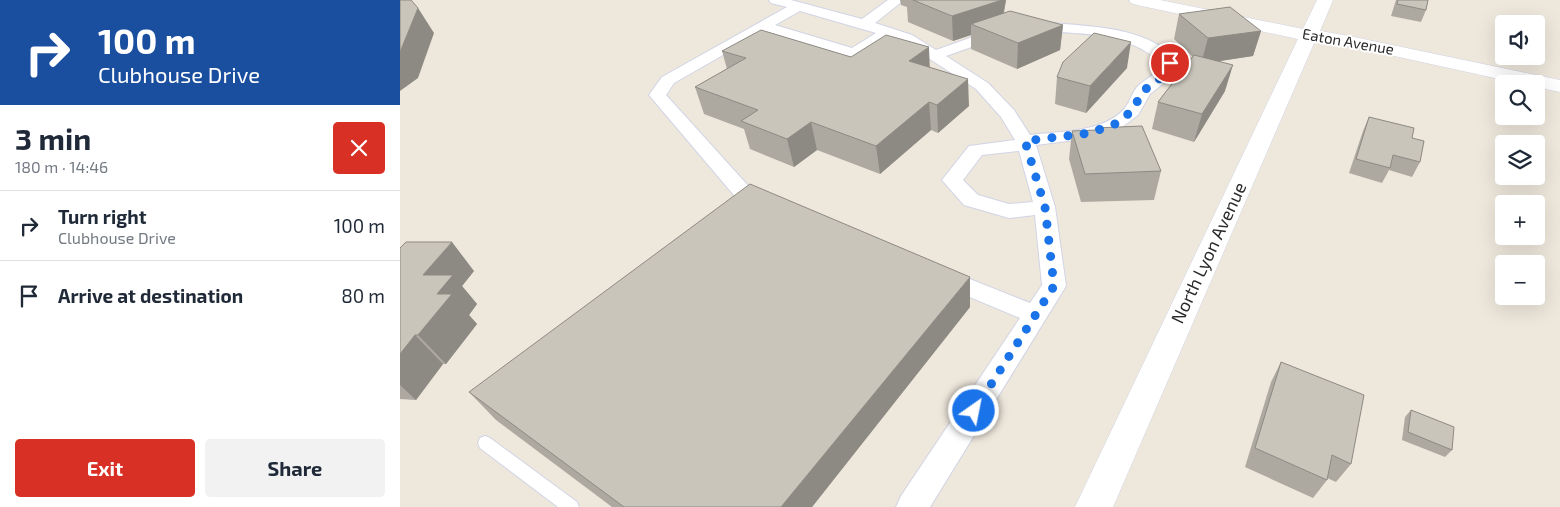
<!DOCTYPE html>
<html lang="en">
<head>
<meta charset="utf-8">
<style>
	body { margin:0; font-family:"Exo 2",sans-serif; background:#f2f2f3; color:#1f2937; height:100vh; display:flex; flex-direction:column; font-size:19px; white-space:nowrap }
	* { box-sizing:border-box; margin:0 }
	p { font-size:16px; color:#747a83 }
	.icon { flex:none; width:28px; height:28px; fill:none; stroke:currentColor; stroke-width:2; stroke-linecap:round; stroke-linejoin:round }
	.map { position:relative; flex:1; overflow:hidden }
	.panel { display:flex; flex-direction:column; background:#fff; width:400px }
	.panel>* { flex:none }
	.top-card { background:#1a4fa0; color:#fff; overflow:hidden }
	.fabs { position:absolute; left:1095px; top:15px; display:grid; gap:10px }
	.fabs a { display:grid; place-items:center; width:50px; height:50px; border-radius:5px; background:#fff; box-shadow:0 5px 20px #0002; font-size:25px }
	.pin { position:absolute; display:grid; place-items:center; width:42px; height:42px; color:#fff; margin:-21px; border:2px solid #fff; border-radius:50%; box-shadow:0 1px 5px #0007 }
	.me { position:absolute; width:55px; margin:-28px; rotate:33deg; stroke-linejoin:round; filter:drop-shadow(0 0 4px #0008) }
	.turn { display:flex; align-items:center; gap:18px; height:105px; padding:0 15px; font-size:22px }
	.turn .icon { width:65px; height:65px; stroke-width:2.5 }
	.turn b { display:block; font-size:35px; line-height:42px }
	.round { display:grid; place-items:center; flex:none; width:52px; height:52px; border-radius:5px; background:#f2f2f3 }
	.headline { display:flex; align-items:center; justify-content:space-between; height:85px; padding:0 15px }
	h1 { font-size:30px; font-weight:700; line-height:38px }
	.cta { display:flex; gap:10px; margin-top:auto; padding:10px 15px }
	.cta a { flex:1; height:58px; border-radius:5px; background:#d93025; color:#fff; font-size:20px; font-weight:700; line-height:58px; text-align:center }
	.cta a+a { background:#f2f2f3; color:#1f2937 }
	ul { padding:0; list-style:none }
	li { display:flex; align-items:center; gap:15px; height:70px; padding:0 15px; border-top:1px solid #e0e1e3 }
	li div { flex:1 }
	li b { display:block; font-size:19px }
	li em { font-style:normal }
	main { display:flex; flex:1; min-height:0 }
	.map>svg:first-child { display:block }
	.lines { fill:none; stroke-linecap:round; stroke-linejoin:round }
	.lane-casing { stroke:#d1d4e5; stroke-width:2 }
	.street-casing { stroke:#d1d4e5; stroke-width:2 }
	.secondary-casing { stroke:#d1d4e5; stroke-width:1 }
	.lane { fill:#fff; fill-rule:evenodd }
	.street { fill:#fff; fill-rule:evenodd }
	.secondary { fill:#fff; fill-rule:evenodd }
	.wall { fill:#ada9a1 }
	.shaded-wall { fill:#8d8a83 }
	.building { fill:#c9c5bb; stroke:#8d8a83 }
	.route { stroke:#1a73e8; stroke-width:9; stroke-dasharray:0 16.2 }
	.labels { text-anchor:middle; stroke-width:4; stroke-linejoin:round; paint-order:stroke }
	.far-street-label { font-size:15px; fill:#2b2b2b; stroke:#fff }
	.street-label { font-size:18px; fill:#2b2b2b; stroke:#fff }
</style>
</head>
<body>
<main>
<section class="panel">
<div class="top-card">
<div class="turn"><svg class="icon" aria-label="right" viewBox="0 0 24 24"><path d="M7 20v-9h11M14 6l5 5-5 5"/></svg><div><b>100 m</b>Clubhouse Drive</div></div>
</div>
<div class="headline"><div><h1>3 min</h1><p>180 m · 14:46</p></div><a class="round" style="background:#d93025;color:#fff"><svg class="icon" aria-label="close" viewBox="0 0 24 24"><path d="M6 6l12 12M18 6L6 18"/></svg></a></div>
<ul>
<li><svg class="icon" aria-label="right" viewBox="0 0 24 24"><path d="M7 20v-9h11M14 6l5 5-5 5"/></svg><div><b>Turn right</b><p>Clubhouse Drive</p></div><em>100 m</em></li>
<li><svg class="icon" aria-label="arrive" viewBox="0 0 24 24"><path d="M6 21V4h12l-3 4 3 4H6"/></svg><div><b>Arrive at destination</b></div><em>80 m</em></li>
</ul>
<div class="cta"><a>Exit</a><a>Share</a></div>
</section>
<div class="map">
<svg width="1160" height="507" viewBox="0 0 1160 507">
	<rect width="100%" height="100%" fill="#eee7dc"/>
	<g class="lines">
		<g class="lane-casing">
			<polygon id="lane" points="85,436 90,438 177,502 179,507 158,507 80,448 78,443 80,438"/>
		</g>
		<g class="street-casing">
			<path id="street" d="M369,0H391L462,19L488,0H504L475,23L512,35L536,50L595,29H605L607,32L605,35L546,56L588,83L614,110L630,135C660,131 704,133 725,108C730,102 732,93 737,87C746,78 755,76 762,64C729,31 674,33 631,31L626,30L624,27L626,24C638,21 652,23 664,24C701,27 755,30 778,63L769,79L750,94L738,115L721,128L690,138L636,145L655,207L666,286L530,507H496L501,496L620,318L534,282L530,276L534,270L542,268L630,303L642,285L635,215L609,218L564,205L542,180L569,146L615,140L601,117L576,89L502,41L489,37L459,56L454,58L365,31L274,83L266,95L352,190L374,199L377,204L374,209L367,211L338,200L249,95L262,77L387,7L371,3ZM400,11L476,33L452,48L375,25ZM619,151L633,202L609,204L578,195L563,180L582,155Z"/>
		</g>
		<g class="secondary-casing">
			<polygon id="secondary" points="729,0 760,0 903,29 917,0 933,0 920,31 949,36 1160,80 1160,92 1136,87 1136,84 1122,84 949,46 915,41 713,507 675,507 898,39 737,5 731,3"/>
		</g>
		<use href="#lane" class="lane"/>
		<use href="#street" class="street"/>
		<use href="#secondary" class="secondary"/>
	</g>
	<g class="wall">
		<polygon points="500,0 606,0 604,13 663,25 660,50 617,69 571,49 571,35 553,41 508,22 507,7 501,5"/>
		<polygon points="996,0 1028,0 1026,10 1021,22 991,16"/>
		<polygon points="779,14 861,31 853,56 818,61 825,91 794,142 752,129 758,102 793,57 774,39"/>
		<polygon points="322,51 451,57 530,67 569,106 538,133 531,130 480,174 417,150 394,167 350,149 344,129 304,114 295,87 327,69"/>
		<polygon points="727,68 686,113 655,104 657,77"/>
		<polygon points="969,117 1012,138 1020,162 1012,177 989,170 982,183 949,173 963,131"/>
		<polygon points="695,128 761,171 754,200 681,202 669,159 672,131 695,130"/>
		<polygon points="0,248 74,271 62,286 77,304 69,315 77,324 46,364 43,364 16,400 0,399"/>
		<polygon points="570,307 412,507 212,507 96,420 69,392"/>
		<polygon points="881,362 951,464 936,482 927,478 927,480 913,498 845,467 871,382"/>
		<polygon points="1011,410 1052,450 1045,457 1002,440 1005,417"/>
	</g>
	<g class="shaded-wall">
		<polygon points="602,0 606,0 601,25 571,24 571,35 553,41 552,16"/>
		<polygon points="18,8 34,33 18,78 0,91 0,52"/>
		<polygon points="663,25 660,50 617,69 618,43"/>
		<polygon points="861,31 853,56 801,64 808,38"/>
		<polygon points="731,42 727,68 686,113 690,86"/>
		<polygon points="529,47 530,73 509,61"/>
		<polygon points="833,65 825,91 794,142 802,114"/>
		<polygon points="568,79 569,106 538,133 537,105"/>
		<polygon points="529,102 531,130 480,174 476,146"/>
		<polygon points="411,122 417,150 394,167 387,139"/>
		<polygon points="52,242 74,271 62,286 77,304 69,315 77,324 46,364 18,335 23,275"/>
		<polygon points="570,277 570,307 412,507 381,507"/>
		<polygon points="15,335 43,364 16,400 0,385 0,354"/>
	</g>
	<g class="building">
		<polygon points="0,0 11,0 18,8 0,52"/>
		<polygon points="513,0 602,0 552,16"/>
		<polygon points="998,0 1028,0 1026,10 997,4"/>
		<polygon points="830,7 861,31 808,38 779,14"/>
		<polygon points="610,11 663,25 618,43 571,24"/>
		<polygon points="361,30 451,57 486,35 529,47 509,61 568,79 537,105 529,102 476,146 411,122 387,139 341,121 358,110 295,87 346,58 322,51"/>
		<polygon points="694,33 731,42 690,86 657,77 663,62"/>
		<polygon points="794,55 833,65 802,114 758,102"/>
		<polygon points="969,117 1014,128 1012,138 1024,141 1020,162 993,155 990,168 956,159"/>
		<polygon points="742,126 761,171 685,174 672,131 696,130 695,128"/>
		<polygon points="350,184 570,277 381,507 224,507 69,392"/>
		<polygon points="6,242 52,242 23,275 53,275 37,294 52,294 18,335 15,335 0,354 0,248"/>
		<polygon points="881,362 964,395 951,464 932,455 927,480 855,448"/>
		<polygon points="1011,410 1054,427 1052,450 1008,432"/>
	</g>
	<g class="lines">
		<polyline class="route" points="574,411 654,286 645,207 625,141 690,133 715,124 732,111 743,91 763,76 770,63"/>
	</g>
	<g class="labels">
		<g class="far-street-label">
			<text transform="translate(948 42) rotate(10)" y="5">Eaton Avenue</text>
		</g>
		<g class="street-label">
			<text transform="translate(809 253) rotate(-65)" y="6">North Lyon Avenue</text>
		</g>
	</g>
</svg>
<div class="fabs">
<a><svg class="icon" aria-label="sound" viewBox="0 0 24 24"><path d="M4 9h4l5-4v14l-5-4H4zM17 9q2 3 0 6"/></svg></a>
<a><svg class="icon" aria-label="search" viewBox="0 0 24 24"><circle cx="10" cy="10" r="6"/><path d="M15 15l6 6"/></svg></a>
<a><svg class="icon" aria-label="layers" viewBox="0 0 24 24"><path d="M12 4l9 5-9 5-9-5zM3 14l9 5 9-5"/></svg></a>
<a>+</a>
<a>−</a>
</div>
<div class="pin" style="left:770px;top:63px;background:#d93025"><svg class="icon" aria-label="arrive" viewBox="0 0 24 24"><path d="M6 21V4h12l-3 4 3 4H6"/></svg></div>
<svg class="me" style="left:574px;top:411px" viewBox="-20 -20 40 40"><circle r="17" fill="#1a73e8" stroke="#fff" stroke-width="3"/><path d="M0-11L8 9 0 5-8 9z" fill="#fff"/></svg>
</div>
</main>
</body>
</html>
